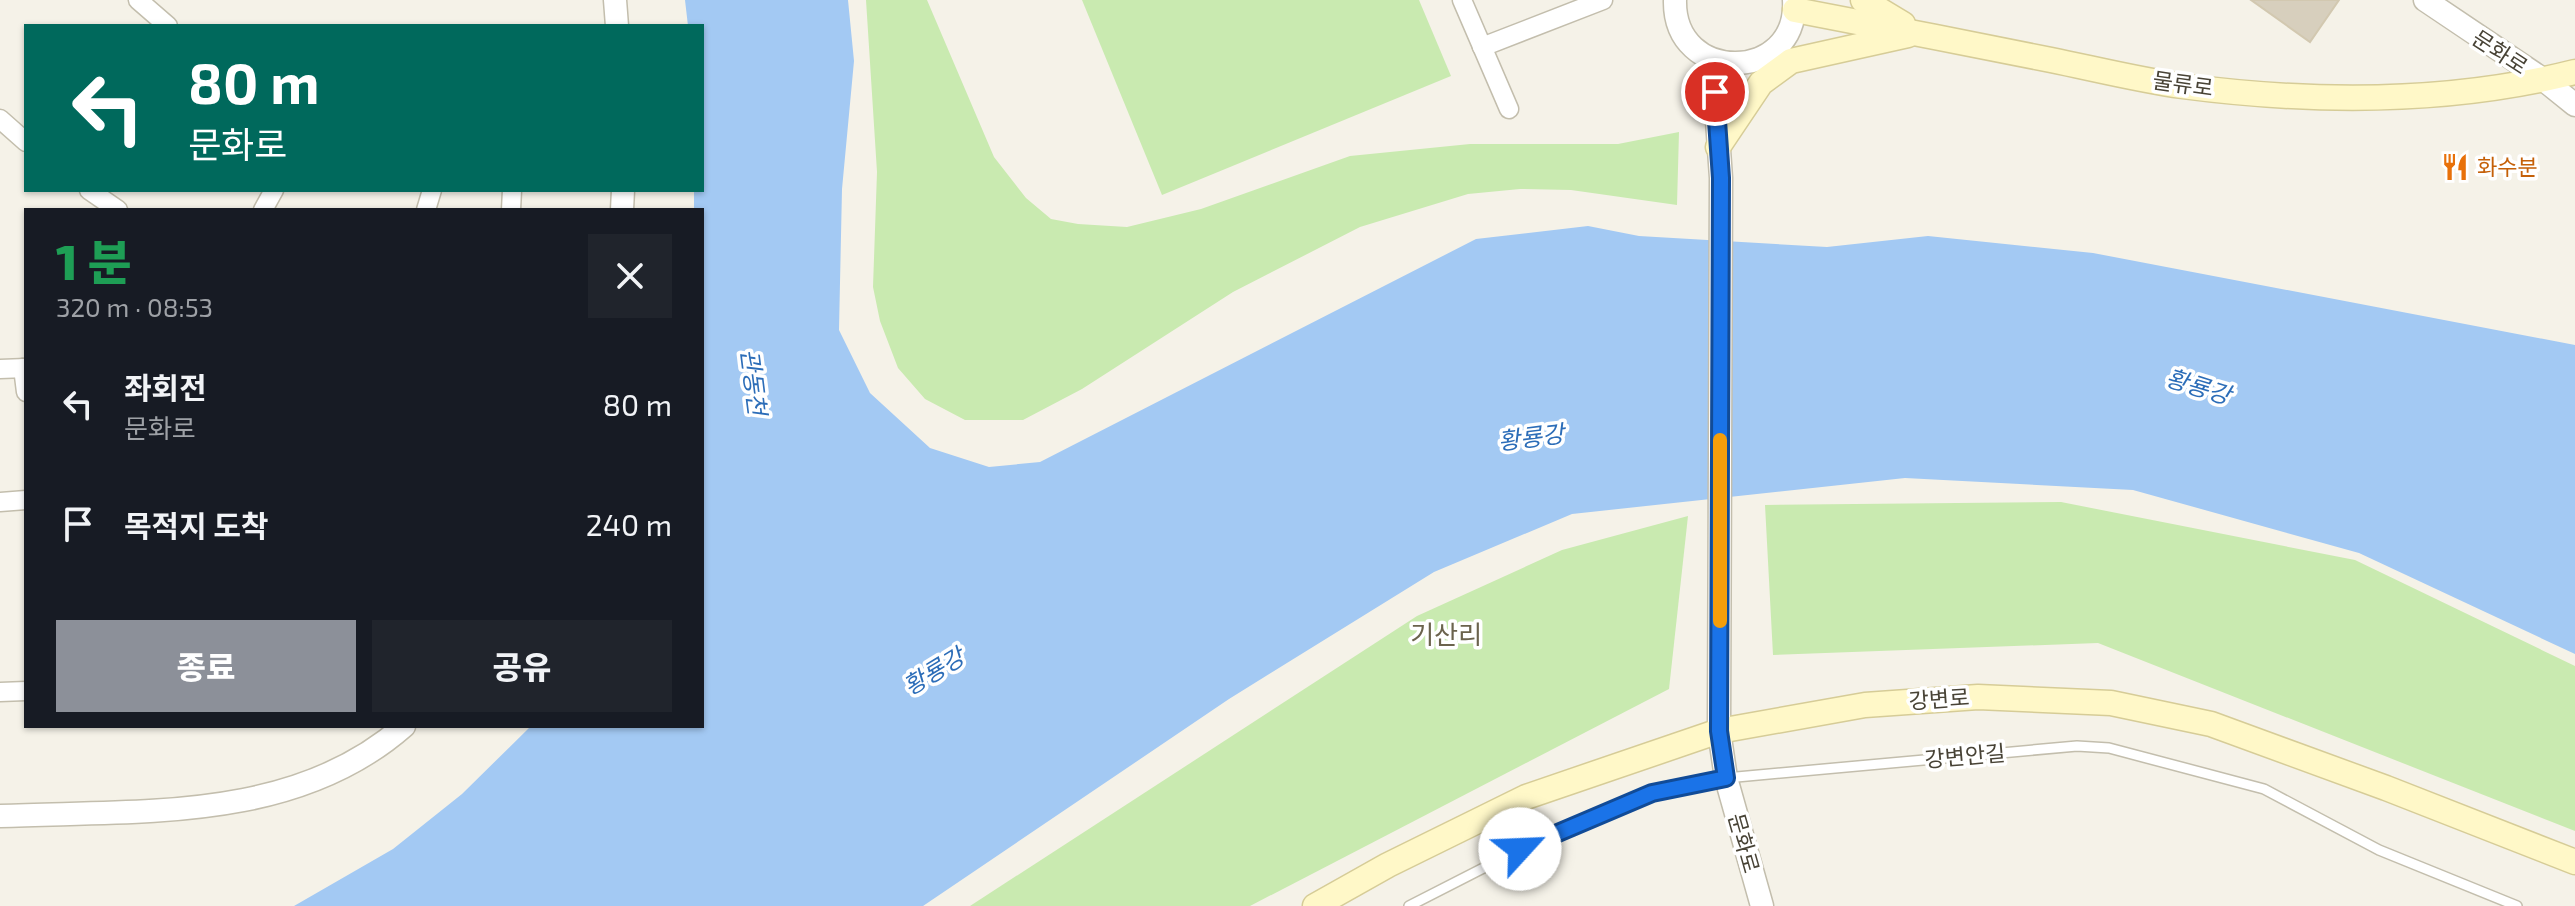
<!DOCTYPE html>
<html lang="ko">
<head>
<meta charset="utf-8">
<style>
	body { margin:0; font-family:"Exo 2","Noto Sans KR",sans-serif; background:#20242c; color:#f1f3f6; height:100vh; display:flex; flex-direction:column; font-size:30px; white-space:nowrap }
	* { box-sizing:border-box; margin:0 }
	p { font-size:26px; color:#9ea1a6 }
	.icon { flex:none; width:44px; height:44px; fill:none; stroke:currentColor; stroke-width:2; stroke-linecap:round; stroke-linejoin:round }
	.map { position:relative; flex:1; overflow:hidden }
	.side { position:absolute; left:24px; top:208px; width:680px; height:520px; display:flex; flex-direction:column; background:#171b24; border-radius:0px; box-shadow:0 2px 6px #0004 }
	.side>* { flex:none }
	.top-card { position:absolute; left:24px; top:24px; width:680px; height:168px; border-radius:0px; box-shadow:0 2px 6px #0004; background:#00695c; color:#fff; overflow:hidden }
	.pin { position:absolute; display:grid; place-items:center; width:68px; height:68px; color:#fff; margin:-34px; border:4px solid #fff; border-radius:50%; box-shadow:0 2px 8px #0007 }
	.me { position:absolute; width:88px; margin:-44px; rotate:65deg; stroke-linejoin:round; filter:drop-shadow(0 0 6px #0008) }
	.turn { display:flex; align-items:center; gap:28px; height:168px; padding:0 32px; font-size:36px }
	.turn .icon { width:104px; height:104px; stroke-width:2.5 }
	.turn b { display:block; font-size:56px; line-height:68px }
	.round { display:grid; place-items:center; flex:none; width:84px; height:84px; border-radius:0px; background:#20242c }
	.overview { display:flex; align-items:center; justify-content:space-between; height:136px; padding:0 32px }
	h1 { font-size:48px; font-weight:800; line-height:60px; color:#1e9e55 }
	.action { display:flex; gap:16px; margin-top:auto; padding:16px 32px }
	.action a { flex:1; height:92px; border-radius:0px; background:#8c9099; color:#fff; font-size:32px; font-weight:800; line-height:92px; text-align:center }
	.action a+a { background:#20242c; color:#f1f3f6 }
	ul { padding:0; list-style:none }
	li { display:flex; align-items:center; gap:24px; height:120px; padding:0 32px }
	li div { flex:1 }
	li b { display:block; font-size:30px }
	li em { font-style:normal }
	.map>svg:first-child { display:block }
	.green { fill:#c9eab0 }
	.water { fill:#a3c9f3 }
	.building { fill:#d7cfbd; stroke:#d2c8b0; stroke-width:2 }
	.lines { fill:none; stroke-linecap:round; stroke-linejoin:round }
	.service-casing { stroke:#c3bead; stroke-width:12 }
	.minor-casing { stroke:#c3bead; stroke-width:21 }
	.tertiary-casing { stroke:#c3bead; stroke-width:25 }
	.secondary-casing { stroke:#d6cc97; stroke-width:27 }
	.service { stroke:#fff; stroke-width:9 }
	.minor { stroke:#fff; stroke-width:18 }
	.tertiary { stroke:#fff; stroke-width:22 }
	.secondary { stroke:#fff8c8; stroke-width:24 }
	.route-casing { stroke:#114b97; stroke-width:20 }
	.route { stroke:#1a73e8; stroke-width:14 }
	.slow { stroke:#f59e0b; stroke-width:14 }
	.labels { text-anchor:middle; stroke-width:7; stroke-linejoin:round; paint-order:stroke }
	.street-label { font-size:22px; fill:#484336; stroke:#fff }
	.food-label { font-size:22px; fill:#c56008; stroke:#fff; text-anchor:start }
	.water-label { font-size:24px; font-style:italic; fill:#2c6db8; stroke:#fff }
	.quarter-label { font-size:26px; fill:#6b634d; stroke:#fff }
</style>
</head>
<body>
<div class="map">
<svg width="2575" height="906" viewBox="0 0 2575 906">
	<rect width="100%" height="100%" fill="#f5f2e8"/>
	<g class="green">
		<polygon points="866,0 927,0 994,157 1026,198 1051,219 1078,224 1127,227 1201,209 1350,156 1470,144 1618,144 1679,132 1677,205 1571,190 1520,189 1468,194 1360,227 1233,292 1082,389 1023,420 965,420 925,399 898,368 880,321 873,287 877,172"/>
		<polygon points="1082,0 1419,0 1451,76 1162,195"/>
		<polygon points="2061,502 2355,560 2575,666 2575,831 2098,643 1773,655 1765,505"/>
		<polygon points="1688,516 1669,689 1250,906 970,906 1417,616 1562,550"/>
	</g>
	<polygon class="water" points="685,0 848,0 854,61 842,189 839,330 870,393 930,448 989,467 1040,462 1476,239 1588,226 1639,236 1827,247 1928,236 2093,253 2575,345 2575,654 2359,553 2133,490 1905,478 1572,514 1434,572 1229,699 923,906 294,906 393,849 462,794 531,726 702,726 702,210 694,210 694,190 702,190 702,26 688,26"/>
	<polygon class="building" points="2251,0 2339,0 2310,42"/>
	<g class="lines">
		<g class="service-casing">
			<polyline id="service" points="1409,906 1546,836 1652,793 1726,778 2077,746 2109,748 2264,789 2379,850 2517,906"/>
		</g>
		<g class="minor-casing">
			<g id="minor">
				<polyline points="138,0 168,26"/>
				<polyline points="1462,0 1509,109"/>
				<polyline points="1482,47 1603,0"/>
				<polyline points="0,119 26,142"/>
				<polyline points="89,190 118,210"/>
				<polyline points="263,210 274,190"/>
				<polyline points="426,210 432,190"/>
				<polyline points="511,210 512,190"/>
				<polyline points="23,368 26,392"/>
				<polyline points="0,369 26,368"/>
				<polyline points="0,502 26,500"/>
				<polyline points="0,692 26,691"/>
			</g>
		</g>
		<g class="tertiary-casing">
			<g id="tertiary">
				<polyline points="615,0 617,26"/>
				<path d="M1675,0C1673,85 1799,83 1794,0"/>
				<polyline points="2425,0 2544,80 2575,105"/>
				<polyline points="1724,63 1715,92 1721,178 1719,731 1726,778 1762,906"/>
				<polyline points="622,210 623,190"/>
				<path d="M0,816C138,810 294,823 404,726"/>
			</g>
		</g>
		<g class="secondary-casing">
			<g id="secondary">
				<polyline points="1863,0 1903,24"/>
				<path d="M1795,10C1880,26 1966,43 2051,60C2095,69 2139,80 2182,86C2312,103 2448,104 2575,72"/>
				<polyline points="1718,147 1761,83 1791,61 1908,35"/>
				<polyline points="1315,906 1388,865 1526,797 1719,731 1865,705 1978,697 2111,703 2211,724 2386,788 2575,862"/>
			</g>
		</g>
		<use href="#service" class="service"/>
		<use href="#minor" class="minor"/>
		<use href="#tertiary" class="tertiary"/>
		<use href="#secondary" class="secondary"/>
	</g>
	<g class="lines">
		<g class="route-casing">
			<polyline id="route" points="1520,849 1652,793 1726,778 1719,731 1721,178 1715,92"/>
		</g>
		<use href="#route" class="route"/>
		<polyline class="slow" points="1720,621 1720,440"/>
	</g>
	<defs>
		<g id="restaurant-bare" transform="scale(2.16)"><path d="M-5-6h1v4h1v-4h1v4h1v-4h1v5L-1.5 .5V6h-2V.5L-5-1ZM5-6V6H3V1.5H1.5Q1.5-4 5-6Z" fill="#e8710a" stroke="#fff" stroke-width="2.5" paint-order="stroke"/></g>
	</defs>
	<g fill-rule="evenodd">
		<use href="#restaurant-bare" x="2455" y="167"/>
	</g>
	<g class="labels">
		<g class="street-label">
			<text transform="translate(2500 52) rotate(33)" y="8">문화로</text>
			<text transform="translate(2183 84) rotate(8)" y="8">물류로</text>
			<text transform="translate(1939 699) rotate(-4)" y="8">강변로</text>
			<text transform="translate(1965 756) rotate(-5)" y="8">강변안길</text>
			<text transform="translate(1744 843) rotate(74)" y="8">문화로</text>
		</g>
		<g class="food-label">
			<text x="2477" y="175">화수분</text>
		</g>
		<g class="water-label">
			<text transform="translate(753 382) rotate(83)" y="8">관동천</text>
			<text transform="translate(2198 387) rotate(17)" y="8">황룡강</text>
			<text transform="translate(1531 438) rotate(-7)" y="8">황룡강</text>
			<text transform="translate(934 672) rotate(-31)" y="8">황룡강</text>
		</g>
		<g class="quarter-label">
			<text x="1446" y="644">기산리</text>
		</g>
	</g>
</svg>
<div class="pin" style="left:1715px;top:92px;background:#d93025"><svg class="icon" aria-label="arrive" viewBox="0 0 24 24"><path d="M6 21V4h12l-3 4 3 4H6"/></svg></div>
<svg class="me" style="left:1520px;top:849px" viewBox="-20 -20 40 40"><circle r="19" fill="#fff"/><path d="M0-13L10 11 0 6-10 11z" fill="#1a73e8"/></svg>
<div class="top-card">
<div class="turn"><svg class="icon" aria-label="left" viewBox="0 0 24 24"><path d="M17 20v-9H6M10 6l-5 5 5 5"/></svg><div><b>80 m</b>문화로</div></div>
</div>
<section class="side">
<div class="overview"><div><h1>1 분</h1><p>320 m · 08:53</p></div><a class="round"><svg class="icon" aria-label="close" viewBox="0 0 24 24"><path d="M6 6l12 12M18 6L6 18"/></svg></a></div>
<ul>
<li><svg class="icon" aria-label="left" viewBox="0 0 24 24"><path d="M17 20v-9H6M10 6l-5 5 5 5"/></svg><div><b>좌회전</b><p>문화로</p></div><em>80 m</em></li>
<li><svg class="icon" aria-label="arrive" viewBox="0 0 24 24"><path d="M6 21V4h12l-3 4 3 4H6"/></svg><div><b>목적지 도착</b></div><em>240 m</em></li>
</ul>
<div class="action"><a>종료</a><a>공유</a></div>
</section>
</div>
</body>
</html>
